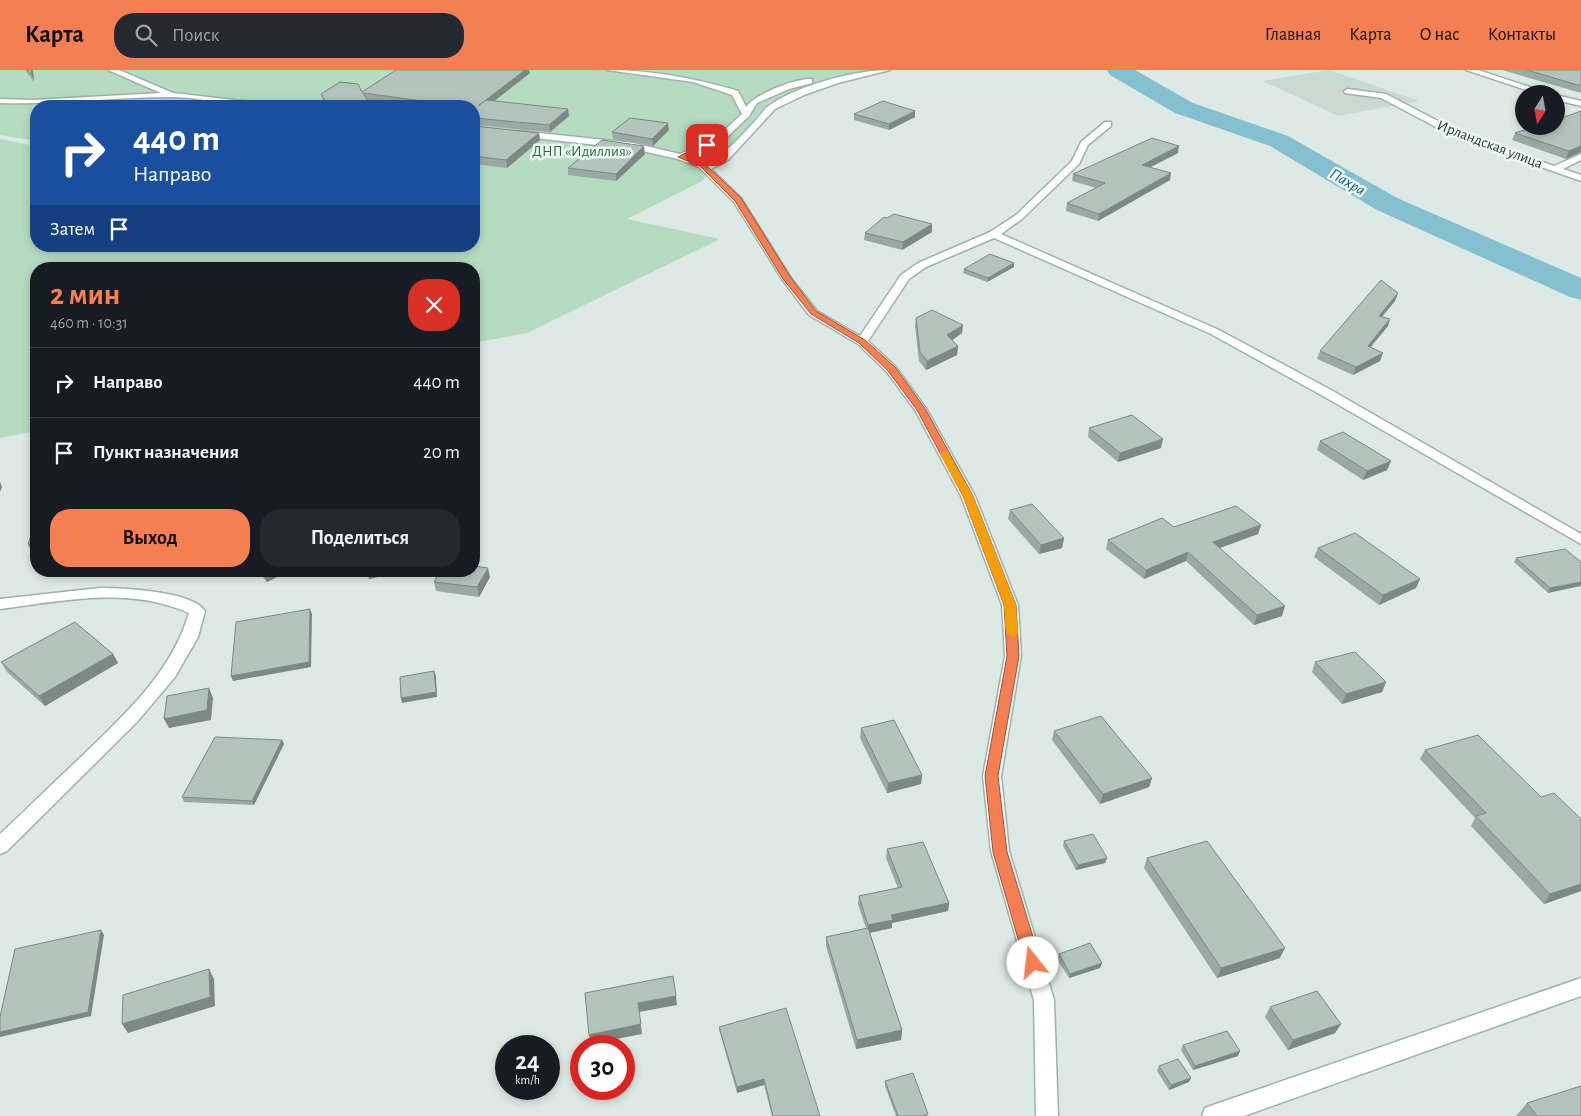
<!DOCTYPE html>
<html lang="ru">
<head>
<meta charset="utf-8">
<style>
	body { margin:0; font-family:"Alegreya Sans",sans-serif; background:#242831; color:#f1f3f6; height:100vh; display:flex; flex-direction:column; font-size:19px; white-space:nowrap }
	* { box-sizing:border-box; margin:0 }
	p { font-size:16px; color:#9ea1a6 }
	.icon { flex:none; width:28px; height:28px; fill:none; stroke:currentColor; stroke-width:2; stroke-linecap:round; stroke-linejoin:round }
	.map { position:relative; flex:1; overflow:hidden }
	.side { position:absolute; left:30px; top:192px; width:450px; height:315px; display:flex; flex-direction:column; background:#171b24; border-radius:20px; box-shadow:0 2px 8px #0003 }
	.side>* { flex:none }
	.top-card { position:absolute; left:30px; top:30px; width:450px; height:152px; border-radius:20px; box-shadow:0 2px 8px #0003; background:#1a4fa0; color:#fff; overflow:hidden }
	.needle { width:32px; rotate:191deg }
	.buttons { position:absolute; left:1515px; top:15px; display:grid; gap:10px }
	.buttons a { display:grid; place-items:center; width:50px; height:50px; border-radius:50%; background:#171b24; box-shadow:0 2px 8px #0003; font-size:25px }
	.speed { position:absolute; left:495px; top:965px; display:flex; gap:10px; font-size:25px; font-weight:700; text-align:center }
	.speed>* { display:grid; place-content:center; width:65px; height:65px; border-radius:50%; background:#171b24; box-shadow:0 2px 8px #0003; line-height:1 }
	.speed small { font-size:12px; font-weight:400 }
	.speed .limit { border:8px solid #d22; background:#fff; color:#111 }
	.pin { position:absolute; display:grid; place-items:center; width:42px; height:42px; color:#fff; margin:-21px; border-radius:10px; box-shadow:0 2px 8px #0006 }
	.me { position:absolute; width:55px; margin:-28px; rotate:344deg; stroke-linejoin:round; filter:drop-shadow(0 0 4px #0008) }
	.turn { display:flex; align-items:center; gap:18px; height:105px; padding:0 20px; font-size:22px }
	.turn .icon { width:65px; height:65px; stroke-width:2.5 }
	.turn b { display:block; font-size:35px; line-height:42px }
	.then { display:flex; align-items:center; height:48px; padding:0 20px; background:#0003; gap:10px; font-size:19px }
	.round { display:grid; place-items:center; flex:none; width:52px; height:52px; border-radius:20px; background:#242831 }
	.headline { display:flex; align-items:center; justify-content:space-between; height:85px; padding:0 20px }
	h1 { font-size:30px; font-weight:700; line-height:38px; color:#f37f52 }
	.primary-button { display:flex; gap:10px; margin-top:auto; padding:10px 20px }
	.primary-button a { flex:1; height:58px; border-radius:20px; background:#f37f52; color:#111; font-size:20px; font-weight:700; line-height:58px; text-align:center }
	.primary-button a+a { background:#242831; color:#f1f3f6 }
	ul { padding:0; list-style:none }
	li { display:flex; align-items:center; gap:15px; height:70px; padding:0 20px; border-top:1px solid #363941 }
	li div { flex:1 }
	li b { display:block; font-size:19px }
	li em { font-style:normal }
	header { display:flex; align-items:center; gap:30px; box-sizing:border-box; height:70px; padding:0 25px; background:#f37f52; color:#111 }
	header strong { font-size:24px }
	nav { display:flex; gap:28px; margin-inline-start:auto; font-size:18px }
	.search { width:350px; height:45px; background:#242831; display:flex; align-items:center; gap:12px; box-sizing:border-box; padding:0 18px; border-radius:20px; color:#9ea1a6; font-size:19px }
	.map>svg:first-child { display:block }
	.built { fill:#cbd9d3 }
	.green { fill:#b5dbc1 }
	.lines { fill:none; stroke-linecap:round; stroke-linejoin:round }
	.river { fill:#84c1d0; fill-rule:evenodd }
	.minor-casing { stroke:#a0b1ab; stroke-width:3 }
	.minor { fill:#fff; fill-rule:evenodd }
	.wall { fill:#9aa9a3 }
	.shaded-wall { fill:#7d8984 }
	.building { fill:#b3c4bd; stroke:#7d8984 }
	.route { fill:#f37f52; stroke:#9e5335 }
	.slow { fill:#f59e0b }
	.labels { text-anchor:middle; stroke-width:5; stroke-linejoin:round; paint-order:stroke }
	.far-street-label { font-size:15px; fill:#1f3933; stroke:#edf6f2 }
	.far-park-label { font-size:15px; fill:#296f47; stroke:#edf6f2 }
	.far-water-label { font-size:16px; font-style:italic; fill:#196174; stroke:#edf6f2 }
</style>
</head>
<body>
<header>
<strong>Карта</strong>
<div class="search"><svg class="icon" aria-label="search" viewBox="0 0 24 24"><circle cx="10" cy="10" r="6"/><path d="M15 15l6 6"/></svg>Поиск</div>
<nav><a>Главная</a><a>Карта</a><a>О нас</a><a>Контакты</a></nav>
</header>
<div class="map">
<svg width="1581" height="1046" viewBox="0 0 1581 1046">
	<rect width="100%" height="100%" fill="#dde9e4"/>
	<polygon class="built" points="1329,0 1419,31 1338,46 1263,11"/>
	<polygon class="green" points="0,0 874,0 770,32 702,111 627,149 720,169 527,263 474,273 474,199 36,199 36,361 0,368 0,69 36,76 36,176 474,176 474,36 36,36 36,71 0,65"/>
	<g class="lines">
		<polygon class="river" points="1107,0 1135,0 1193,33 1288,66 1397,128 1581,208 1581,230 1570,227 1377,140 1270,76 1175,43 1110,5"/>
		<g class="minor-casing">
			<g id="minor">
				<path d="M108,0H119L173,23L270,34L274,36C240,38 206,28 172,27C114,27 57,35 0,33V29L33,30L161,23Z"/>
				<path d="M607,0C653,0 694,8 738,21L746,37C755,24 796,8 812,9V13L789,19L757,33L749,46L723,71L689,87L706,94C727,83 741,66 757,49C761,44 765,38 770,35C799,15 855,0 890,0L838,13L804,25L775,39L728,90L711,99L741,128L791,208L817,241L860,266L901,205L918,193L990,162L1016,145L1072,91L1081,72L1105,52H1111V56L1088,75L1079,94L1022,149L1001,164L1219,260L1331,320L1581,464V474L1323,326L1211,264L994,168L926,197L909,209L868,271L895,296L927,340L975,426L1018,535L1021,586L1001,706L1009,781L1054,930L1058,1046H1036L1034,930L991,781L983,706L1005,586L1002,535L961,426L915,340L887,302L858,274L809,245L782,209L734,132L699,97L678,89L633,79L517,66V62L520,61L633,73L680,84L717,67L742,44L732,25L693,12Z"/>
				<polygon points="1466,0 1478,0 1551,24 1538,24"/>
				<polygon points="1348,19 1386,24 1461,63 1554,96 1581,84 1581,90 1563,99 1581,105 1581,111 1455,67 1381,28 1345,23 1344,21"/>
				<polygon points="1556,25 1581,31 1581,36 1556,30"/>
				<path d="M100,518C123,518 192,521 205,541L198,567L175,607L137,652L7,781L0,784V764C28,738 55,711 83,685C125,644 172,602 189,543C128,516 63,531 0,539V529Z"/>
				<polygon points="1581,908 1581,926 1244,1046 1202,1046 1205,1038 1213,1035"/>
			</g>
		</g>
		<use href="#minor" class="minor"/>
	</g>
	<g class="wall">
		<polygon points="25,0 33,0 34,12"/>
		<polygon points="396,0 529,0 530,3 494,31 569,46 550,62 474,55 474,36 410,36 367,30 371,36 326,36 323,30 321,24 362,22"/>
		<polygon points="1502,0 1581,0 1581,23"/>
		<polygon points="854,44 915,47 889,60 854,50"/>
		<polygon points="474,56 539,63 540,70 507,98 474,94"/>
		<polygon points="669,60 653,76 613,69 612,62"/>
		<polygon points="1515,63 1581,82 1566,89 1512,70"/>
		<polygon points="1178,83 1150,97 1170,110 1098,151 1066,141 1067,133 1096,118 1072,111 1073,104"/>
		<polygon points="645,84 616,111 568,105 568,98"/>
		<polygon points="887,148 932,154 932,162 902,180 864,170 865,163"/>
		<polygon points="1014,197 987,212 963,203 964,199"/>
		<polygon points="1398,223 1395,231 1382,246 1388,256 1370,277 1380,291 1353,305 1317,289 1320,281"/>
		<polygon points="916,248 962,263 952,270 958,276 957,285 926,300 919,291 915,256"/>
		<polygon points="1089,358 1161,378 1118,392 1088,367"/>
		<polygon points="1320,371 1391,391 1387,400 1363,410 1317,380"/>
		<polygon points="1010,440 1064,468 1062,478 1039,484 1008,449"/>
		<polygon points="1261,455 1258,464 1220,478 1282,546 1254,555 1186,491 1144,509 1106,479 1108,470 1174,457"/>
		<polygon points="1318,478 1420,509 1416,518 1379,535 1314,487"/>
		<polygon points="1516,488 1581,492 1548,523 1514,492"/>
		<polygon points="257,501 289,501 267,512"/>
		<polygon points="490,507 479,527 436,521 434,512"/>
		<polygon points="113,584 118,593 45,636 7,602 1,592"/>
		<polygon points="1315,592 1386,612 1382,622 1342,634 1312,602"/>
		<polygon points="861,658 922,705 921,714 887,723 860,668"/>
		<polygon points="1054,661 1152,708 1149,717 1100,734 1052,670"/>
		<polygon points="282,670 284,674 254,735 184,732 182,727"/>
		<polygon points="1425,680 1581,821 1544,834 1471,756 1475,748 1420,689"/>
		<polygon points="1064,771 1107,788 1105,793 1076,800 1063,776"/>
		<polygon points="887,779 949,833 948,841 892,853 892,858 870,863 902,960 901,970 856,979 826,876 826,867 866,858 858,834 859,826 898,818 886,788"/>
		<polygon points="1147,788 1280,888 1217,908 1144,798"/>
		<polygon points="1059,884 1102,893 1100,898 1069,908 1057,889"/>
		<polygon points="1270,937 1341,954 1335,963 1288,980 1265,947"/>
		<polygon points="719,957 820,1046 772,1046 764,1015 737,1023 720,963"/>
		<polygon points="1183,975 1240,981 1238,986 1193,1000 1181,980"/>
		<polygon points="1159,996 1191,1008 1189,1012 1169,1020 1157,1001"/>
		<polygon points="885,1011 928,1046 896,1046 885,1016"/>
		<polygon points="1527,1033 1581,1046 1516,1046"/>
	</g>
	<g class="shaded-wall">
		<polygon points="31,0 33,0 34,12 32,5"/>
		<polygon points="525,0 529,0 530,3 479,43 478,36"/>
		<polygon points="568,39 569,46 550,62 549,55"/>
		<polygon points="915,41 915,47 889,60 889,54"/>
		<polygon points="668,53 669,60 653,76 652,69"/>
		<polygon points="539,63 540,70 507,98 506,90"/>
		<polygon points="644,76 645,84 616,111 616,104"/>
		<polygon points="1179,76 1178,83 1141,102 1142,95"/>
		<polygon points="1581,76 1581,82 1566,89 1569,81"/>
		<polygon points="1171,103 1170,110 1098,151 1099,144"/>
		<polygon points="932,154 932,162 902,180 903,172"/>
		<polygon points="1014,193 1014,197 987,212 988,208"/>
		<polygon points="1398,223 1395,231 1377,253 1379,246"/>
		<polygon points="1390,249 1388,256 1365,284 1368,276"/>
		<polygon points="963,255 962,263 947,274 947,265"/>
		<polygon points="958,276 957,285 926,300 927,291"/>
		<polygon points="1383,283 1380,291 1353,305 1356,297"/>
		<polygon points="1163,369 1161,378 1118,392 1120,383"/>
		<polygon points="1391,391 1387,400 1363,410 1367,401"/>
		<polygon points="0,412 2,417 0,422"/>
		<polygon points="1261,455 1258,464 1211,481 1213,472"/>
		<polygon points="1064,468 1062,478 1039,484 1041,475"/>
		<polygon points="36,473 36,478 30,479 28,474"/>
		<polygon points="1188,482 1186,491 1144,509 1146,500"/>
		<polygon points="488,498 490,507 479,527 477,517"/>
		<polygon points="273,501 289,501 267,512 264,505"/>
		<polygon points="381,501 407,501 369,509 368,504"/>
		<polygon points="1420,509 1416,518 1379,535 1383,525"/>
		<polygon points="1581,512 1581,516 1548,523 1550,518"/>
		<polygon points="1285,536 1282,546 1254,555 1257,545"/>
		<polygon points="310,539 312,544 311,597 233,611 231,606"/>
		<polygon points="113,584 118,593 45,636 39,626"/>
		<polygon points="434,601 436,606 437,627 402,633 401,628"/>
		<polygon points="1386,612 1382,622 1342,634 1346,624"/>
		<polygon points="209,618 213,628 211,650 169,658 164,649"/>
		<polygon points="282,670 284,674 254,735 252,731"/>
		<polygon points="922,705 921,714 887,723 888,713"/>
		<polygon points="1152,708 1149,717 1100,734 1103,724"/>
		<polygon points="1107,788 1105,793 1076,800 1078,795"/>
		<polygon points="1581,814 1581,821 1544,834 1550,824"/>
		<polygon points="949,833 948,841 892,853 892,858 868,863 868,855 891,845"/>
		<polygon points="101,860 104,865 91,946 0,967 0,962"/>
		<polygon points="1285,878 1280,888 1217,908 1221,898"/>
		<polygon points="1102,893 1100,898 1069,908 1070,904"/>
		<polygon points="209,899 214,909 215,936 128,963 122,954"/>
		<polygon points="676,926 677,935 639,942 642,964 591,974 589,965 638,933"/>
		<polygon points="1341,954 1335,963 1288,980 1293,970"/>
		<polygon points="902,960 901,970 856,979 857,970"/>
		<polygon points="1240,981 1238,986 1193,1000 1195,996"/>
		<polygon points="1191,1008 1189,1012 1169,1020 1171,1015"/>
		<polygon points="764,1009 764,1015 737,1023 737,1017"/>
	</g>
	<g class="building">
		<polygon points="27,0 31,0 32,5"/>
		<polygon points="396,0 525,0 478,36 486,30 568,39 549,55 474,48 474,39 475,38 474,38 474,36 459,36 363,23 371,36 328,36 321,24 340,12 358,14 362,22"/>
		<polygon points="1527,0 1581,0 1581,16"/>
		<polygon points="883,31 915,41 889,54 854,44"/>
		<polygon points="1581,41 1581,76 1569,81 1515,63 1536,56 1556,56 1556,50"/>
		<polygon points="630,48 668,53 652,69 612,62"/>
		<polygon points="474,56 539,63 506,90 474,86"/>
		<polygon points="1152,68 1179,76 1142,95 1171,103 1099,144 1067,133 1105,113 1073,104"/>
		<polygon points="602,70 644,76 616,104 568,98"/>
		<polygon points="894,144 932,154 903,172 865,163 884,147 887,148"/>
		<polygon points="990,184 1014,193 988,208 964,199"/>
		<polygon points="1381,210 1398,223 1379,246 1390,249 1368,276 1383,283 1356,297 1320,281"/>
		<polygon points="932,240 963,255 947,265 958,276 927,291 920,282 916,248"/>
		<polygon points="1132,345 1163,369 1120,383 1089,358"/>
		<polygon points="1343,362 1391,391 1367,401 1320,371"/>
		<polygon points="1032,434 1064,468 1041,475 1010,440"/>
		<polygon points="1236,436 1261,455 1213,472 1285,536 1257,545 1188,482 1146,500 1108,470 1162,448 1174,457"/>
		<polygon points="36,450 36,473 28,474"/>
		<polygon points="1355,463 1420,509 1383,525 1318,478"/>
		<polygon points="1565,479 1581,492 1581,512 1550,518 1516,488"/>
		<polygon points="474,496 488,498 477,517 434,512 440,501 474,501"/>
		<polygon points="261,501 273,501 264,505"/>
		<polygon points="368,501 381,501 368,504"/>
		<polygon points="310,539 309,592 231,606 236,552"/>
		<polygon points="75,552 113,584 39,626 1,592"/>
		<polygon points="1355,582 1386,612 1346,624 1315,592"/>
		<polygon points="434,601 436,622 401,628 400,607"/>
		<polygon points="209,618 207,640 164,649 167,626"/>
		<polygon points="1101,646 1152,708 1103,724 1054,661"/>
		<polygon points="894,650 922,705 888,713 861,658"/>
		<polygon points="1478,665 1541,727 1554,723 1581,749 1581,814 1550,824 1476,746 1486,743 1425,680"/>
		<polygon points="215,667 282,670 252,731 182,727"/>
		<polygon points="1093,764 1107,788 1078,795 1064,771"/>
		<polygon points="1207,771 1285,878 1221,898 1147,788"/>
		<polygon points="923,772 949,833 891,845 893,850 868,855 859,826 902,817 887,779"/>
		<polygon points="868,858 902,960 857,970 826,867"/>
		<polygon points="101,860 88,942 0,962 0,947 15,879"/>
		<polygon points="1090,873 1102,893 1070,904 1059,884"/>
		<polygon points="209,899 210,927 122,954 123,925"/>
		<polygon points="673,906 676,926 638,933 641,954 589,965 585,923"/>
		<polygon points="1317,921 1341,954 1293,970 1270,937"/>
		<polygon points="786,938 820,1046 773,1046 764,1009 737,1017 719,957"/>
		<polygon points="1227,961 1240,981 1195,996 1183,975"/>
		<polygon points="1178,989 1191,1008 1171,1015 1159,996"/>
		<polygon points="913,1003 928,1044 922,1046 898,1046 885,1011"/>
		<polygon points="1581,1016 1581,1046 1537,1046 1527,1033"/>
	</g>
	<polygon class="route" points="705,73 710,75 687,87 705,94 741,128 791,208 816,241 865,270 895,297 926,340 973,426 1016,535 1019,586 998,706 1007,782 1041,893 1038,898 1033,900 1028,898 1025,893 993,782 985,706 1007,586 1004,535 963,426 917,340 888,301 859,273 811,244 783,209 735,131 700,96 678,87"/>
	<polygon class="slow" points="941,382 948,382 973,426 1016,535 1018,563 1016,566 1012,567 1006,563 1004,535 963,426 940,384"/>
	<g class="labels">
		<g class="far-street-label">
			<text transform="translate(1490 74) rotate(21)" y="5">Ирландская улица</text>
		</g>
		<g class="far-park-label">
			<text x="582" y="86">ДНП «Идиллия»</text>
		</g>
		<g class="far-water-label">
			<text transform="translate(1348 111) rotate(30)" y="6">Пахра</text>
		</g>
	</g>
</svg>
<div class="buttons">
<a><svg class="needle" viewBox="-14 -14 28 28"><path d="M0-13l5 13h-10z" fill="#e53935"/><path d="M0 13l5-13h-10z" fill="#9ea1a6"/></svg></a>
</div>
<div class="speed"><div>24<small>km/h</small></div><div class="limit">30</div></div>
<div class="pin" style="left:707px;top:75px;background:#d93025"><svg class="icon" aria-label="arrive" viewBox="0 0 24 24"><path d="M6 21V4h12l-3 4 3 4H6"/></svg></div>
<svg class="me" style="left:1033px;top:893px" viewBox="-20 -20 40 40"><circle r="19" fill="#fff"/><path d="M0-13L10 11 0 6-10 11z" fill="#f37f52"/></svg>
<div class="top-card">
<div class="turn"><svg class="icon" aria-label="right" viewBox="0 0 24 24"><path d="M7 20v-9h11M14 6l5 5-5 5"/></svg><div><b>440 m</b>Направо</div></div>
<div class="then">Затем<svg class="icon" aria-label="arrive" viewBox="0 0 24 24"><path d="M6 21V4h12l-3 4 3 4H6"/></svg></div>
</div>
<section class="side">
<div class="headline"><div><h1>2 мин</h1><p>460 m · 10:31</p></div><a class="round" style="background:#d93025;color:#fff"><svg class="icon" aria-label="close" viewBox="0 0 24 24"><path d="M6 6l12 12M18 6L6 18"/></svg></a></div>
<ul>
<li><svg class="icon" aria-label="right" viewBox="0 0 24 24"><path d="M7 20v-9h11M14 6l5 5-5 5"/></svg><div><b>Направо</b></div><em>440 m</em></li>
<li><svg class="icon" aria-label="arrive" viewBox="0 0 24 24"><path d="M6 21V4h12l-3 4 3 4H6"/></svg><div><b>Пункт назначения</b></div><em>20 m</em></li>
</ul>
<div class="primary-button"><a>Выход</a><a>Поделиться</a></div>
</section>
</div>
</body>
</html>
